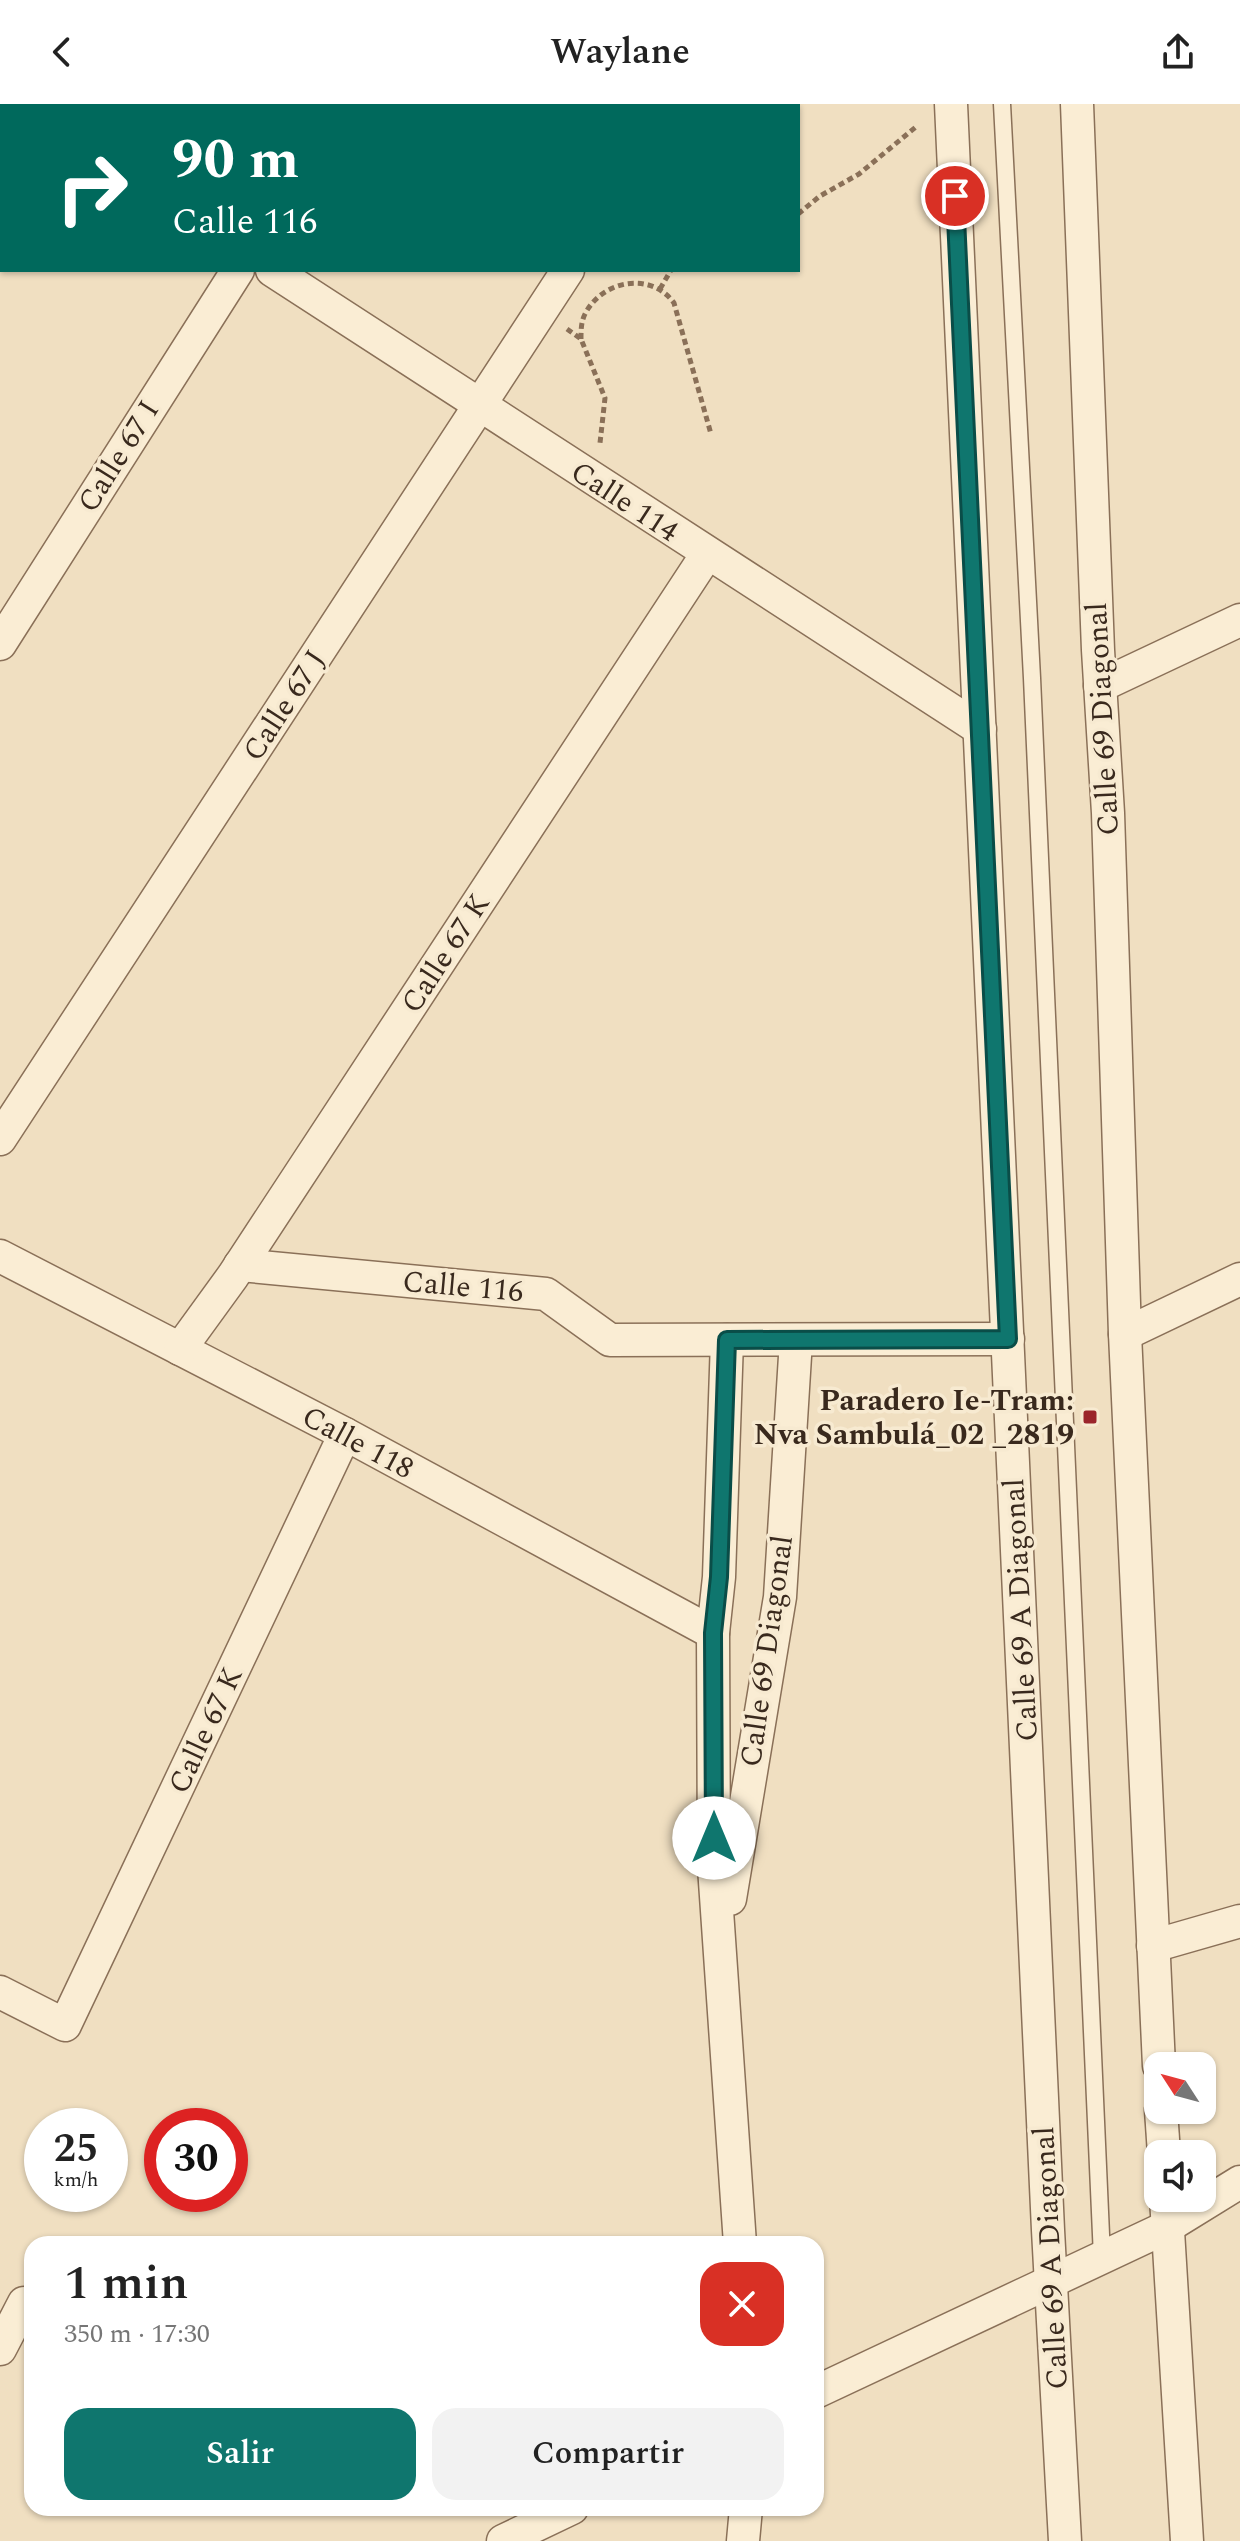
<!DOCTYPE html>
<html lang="es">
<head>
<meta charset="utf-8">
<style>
	body { margin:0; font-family:Spectral,serif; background:#f2f2f2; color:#222; height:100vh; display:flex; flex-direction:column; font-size:30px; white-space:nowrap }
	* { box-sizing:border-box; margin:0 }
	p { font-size:26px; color:#767676 }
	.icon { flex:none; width:44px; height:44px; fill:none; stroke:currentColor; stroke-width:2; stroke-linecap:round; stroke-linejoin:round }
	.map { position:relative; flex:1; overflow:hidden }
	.side { position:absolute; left:24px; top:2132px; width:800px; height:280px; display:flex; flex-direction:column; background:#fff; border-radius:24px; box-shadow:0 2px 6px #0004 }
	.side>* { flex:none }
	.guide { position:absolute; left:0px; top:0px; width:800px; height:168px; box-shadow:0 2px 6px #0004; background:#00695c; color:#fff; overflow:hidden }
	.needle { width:52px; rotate:306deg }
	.fabs { position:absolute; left:1144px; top:1948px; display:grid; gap:16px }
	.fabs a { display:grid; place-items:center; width:72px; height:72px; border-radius:16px; background:#fff; box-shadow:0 2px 6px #0004; font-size:40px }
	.speed { position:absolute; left:24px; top:2004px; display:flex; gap:16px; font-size:40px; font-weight:700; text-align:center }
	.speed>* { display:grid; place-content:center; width:104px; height:104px; border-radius:50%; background:#fff; box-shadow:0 2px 6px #0004; line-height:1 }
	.speed small { font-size:20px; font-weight:400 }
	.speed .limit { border:12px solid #d22; background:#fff; color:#111 }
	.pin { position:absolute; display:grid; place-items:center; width:68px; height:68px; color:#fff; margin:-34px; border:4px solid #fff; border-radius:50%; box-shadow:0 2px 8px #0007 }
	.me { position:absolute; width:88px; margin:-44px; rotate:0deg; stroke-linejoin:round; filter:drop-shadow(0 0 6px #0008) }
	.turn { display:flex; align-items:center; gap:28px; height:168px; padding:0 40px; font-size:36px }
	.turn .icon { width:104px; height:104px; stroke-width:2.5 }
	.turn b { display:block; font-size:56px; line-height:68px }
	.round { display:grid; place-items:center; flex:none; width:84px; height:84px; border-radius:24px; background:#f2f2f2 }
	.summary { display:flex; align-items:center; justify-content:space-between; height:136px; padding:0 40px }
	h1 { font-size:48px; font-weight:600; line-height:60px }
	.button { display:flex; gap:16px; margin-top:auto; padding:16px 40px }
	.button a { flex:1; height:92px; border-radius:24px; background:#0f766e; color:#fff; font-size:32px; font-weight:600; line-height:92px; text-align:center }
	.button a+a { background:#f2f2f2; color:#222 }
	header { display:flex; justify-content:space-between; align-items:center; height:104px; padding:0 40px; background:#fff; font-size:36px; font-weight:600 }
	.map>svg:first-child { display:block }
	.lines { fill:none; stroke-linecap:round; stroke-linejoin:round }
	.lane-casing { stroke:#8a7058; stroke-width:19 }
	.street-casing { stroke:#8a7058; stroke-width:35 }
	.path { stroke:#8a7058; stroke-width:5; stroke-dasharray:6 4; stroke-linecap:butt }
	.lane { stroke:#faedd4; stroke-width:16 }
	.street { stroke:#faedd4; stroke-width:32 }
	.route-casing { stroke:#0a4d48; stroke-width:20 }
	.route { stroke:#0f766e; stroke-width:14 }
	.poi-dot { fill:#9b252b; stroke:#f7ead1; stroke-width:3 }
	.labels { text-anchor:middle; stroke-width:7; stroke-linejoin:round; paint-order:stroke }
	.street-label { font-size:30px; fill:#39291d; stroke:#f7ead1 }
	.poi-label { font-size:30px; font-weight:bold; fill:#39291d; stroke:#f7ead1; text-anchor:end }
</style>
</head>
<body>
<header><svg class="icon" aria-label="back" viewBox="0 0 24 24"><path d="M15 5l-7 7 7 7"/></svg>Waylane<svg class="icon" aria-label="share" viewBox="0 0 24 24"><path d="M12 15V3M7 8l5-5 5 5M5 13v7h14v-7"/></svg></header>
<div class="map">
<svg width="1240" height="2437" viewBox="0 0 1240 2437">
	<rect width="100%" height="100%" fill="#f0dfc1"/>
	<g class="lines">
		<g class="lane-casing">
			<polyline id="lane" points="1002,0 1032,574 1102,2153"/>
		</g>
		<g class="street-casing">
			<g id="street">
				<polyline points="951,0 1048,2126 1065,2437"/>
				<polyline points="1077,0 1098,546 1108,709 1125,1230 1159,1962"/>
				<polyline points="343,2 345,0"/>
				<polyline points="675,2 676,0"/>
				<polyline points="0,95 2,96"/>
				<polyline points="272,166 980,625"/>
				<polyline points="0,540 238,166"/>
				<polyline points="1100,582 1240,516"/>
				<polyline points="0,1035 568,166"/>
				<polyline points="0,1152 345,1330 713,1529"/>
				<polyline points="240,1161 546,1190 610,1236 1008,1235"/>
				<polyline points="1125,1230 1240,1175"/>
				<polyline points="727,1236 719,1473 713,1529 714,1763 740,2140"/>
				<polyline points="180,1245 233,1172 707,450"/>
				<polyline points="730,1795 780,1493 796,1236"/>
				<polyline points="1153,1842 1240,1817"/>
				<polyline points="0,1888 65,1921 345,1330"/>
				<polyline points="1161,2006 1164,2050"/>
				<polyline points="1166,2094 1187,2437"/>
				<polyline points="0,2245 24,2199"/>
				<polyline points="816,2288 1167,2123 1240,2078"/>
				<polyline points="503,2437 572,2404"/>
				<polyline points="743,2437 746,2404"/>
			</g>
		</g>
		<g class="path">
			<polyline points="798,110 820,92 859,70 917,22"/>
			<polyline points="660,185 671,166"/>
			<polyline points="567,225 581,235 605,294 600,339"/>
			<path d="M581,235C581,226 581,218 585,210C602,176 651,167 674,199L711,330"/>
		</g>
		<use href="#lane" class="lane"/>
		<use href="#street" class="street"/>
	</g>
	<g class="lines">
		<g class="route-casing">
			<polyline id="route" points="714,1734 713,1529 719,1473 727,1236 1008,1235 955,92"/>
		</g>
		<use href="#route" class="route"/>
	</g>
	<rect class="poi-dot" x="1082" y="1305" width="16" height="16" rx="4"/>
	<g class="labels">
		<g class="street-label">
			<text transform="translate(118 352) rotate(-58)" y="10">Calle 67 I</text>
			<text transform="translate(625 397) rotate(33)" y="10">Calle 114</text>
			<text transform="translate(284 601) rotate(-57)" y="10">Calle 67 J</text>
			<text transform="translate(1102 615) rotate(-93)" y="10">Calle 69 Diagonal</text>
			<text transform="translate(445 849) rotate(-57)" y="10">Calle 67 K</text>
			<text transform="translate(463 1182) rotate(5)" y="10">Calle 116</text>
			<text transform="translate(358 1338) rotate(28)" y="10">Calle 118</text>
			<text transform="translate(1020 1506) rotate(-93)" y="10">Calle 69 A Diagonal</text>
			<text transform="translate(766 1547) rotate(-82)" y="10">Calle 69 Diagonal</text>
			<text transform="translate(205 1626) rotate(-65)" y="10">Calle 67 K</text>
			<text transform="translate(1050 2154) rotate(-93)" y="10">Calle 69 A Diagonal</text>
		</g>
		<g class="poi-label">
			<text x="1074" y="1306">Paradero Ie-Tram:<tspan x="1074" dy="34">Nva Sambulá_02 _2819</tspan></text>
		</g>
	</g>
</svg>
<div class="fabs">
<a><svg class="needle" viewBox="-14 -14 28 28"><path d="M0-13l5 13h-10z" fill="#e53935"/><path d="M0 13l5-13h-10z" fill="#767676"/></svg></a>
<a><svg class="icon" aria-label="sound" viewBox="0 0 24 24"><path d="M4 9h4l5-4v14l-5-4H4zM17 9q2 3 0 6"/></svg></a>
</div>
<div class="speed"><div>25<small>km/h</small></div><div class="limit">30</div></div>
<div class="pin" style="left:955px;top:92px;background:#d93025"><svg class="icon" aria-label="arrive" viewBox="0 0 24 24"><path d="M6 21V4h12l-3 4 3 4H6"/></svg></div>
<svg class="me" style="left:714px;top:1734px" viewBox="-20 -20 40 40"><circle r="19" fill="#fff"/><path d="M0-13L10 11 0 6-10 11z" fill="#0f766e"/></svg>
<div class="guide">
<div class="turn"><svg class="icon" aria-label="right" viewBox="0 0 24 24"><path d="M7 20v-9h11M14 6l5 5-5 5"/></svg><div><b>90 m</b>Calle 116</div></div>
</div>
<section class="side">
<div class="summary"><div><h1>1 min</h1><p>350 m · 17:30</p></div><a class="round" style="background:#d93025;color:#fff"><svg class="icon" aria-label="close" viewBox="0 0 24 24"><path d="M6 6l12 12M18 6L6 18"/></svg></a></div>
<div class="button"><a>Salir</a><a>Compartir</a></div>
</section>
</div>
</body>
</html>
